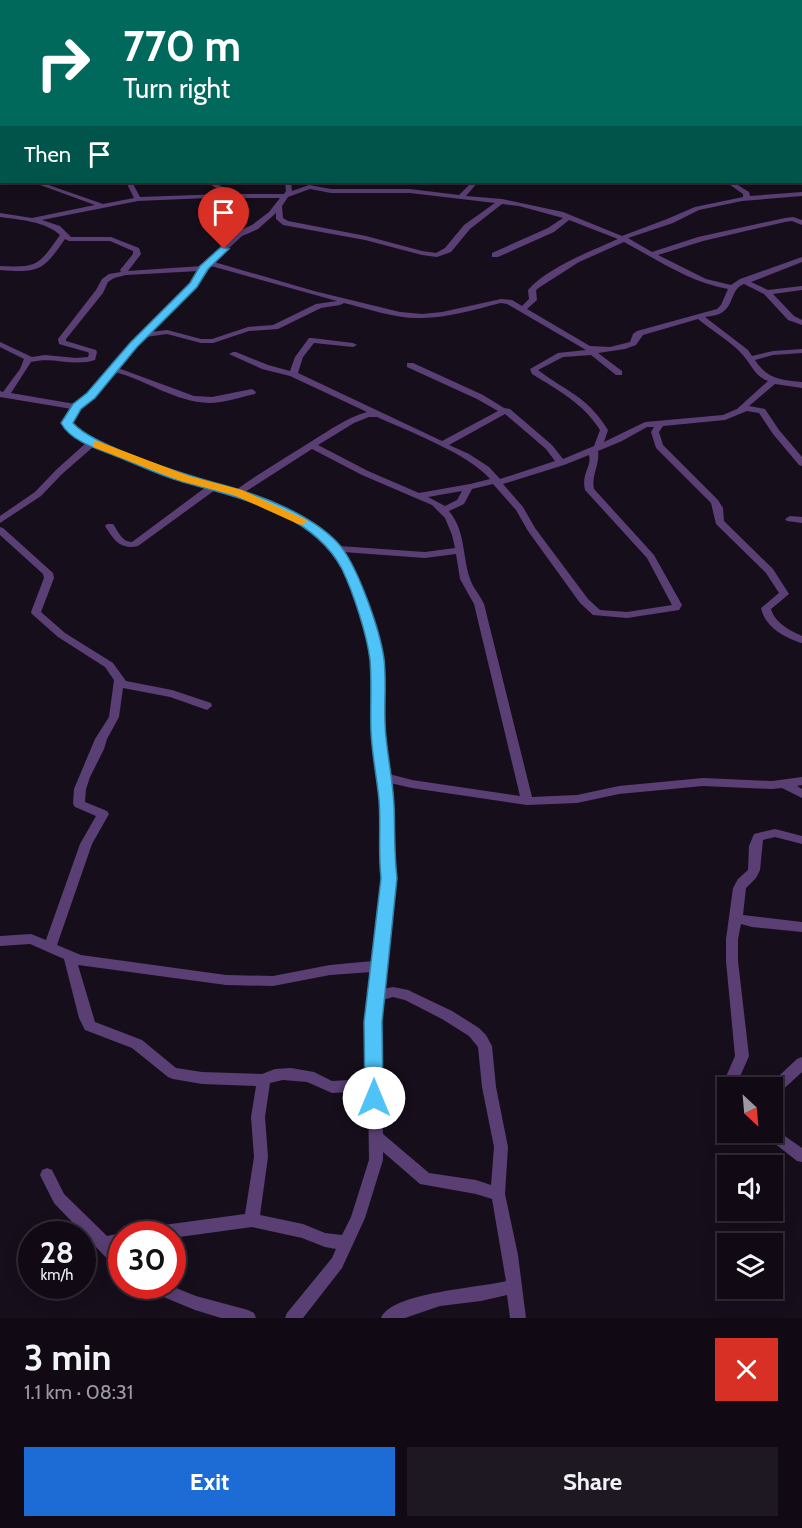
<!DOCTYPE html>
<html lang="en">
<head>
<meta charset="utf-8">
<style>
	body { margin:0; font-family:Cabin,sans-serif; background:#1e1822; color:#f1f3f6; height:100vh; display:flex; flex-direction:column; font-size:22px; white-space:nowrap }
	* { box-sizing:border-box; margin:0 }
	p { font-size:20px; color:#9c9aa0 }
	.icon { flex:none; width:33px; height:33px; fill:none; stroke:currentColor; stroke-width:2; stroke-linecap:round; stroke-linejoin:round }
	.map { position:relative; height:1318px; overflow:hidden }
	.details { display:flex; flex-direction:column; background:#110a15; flex:1 }
	.details>* { flex:none }
	.hud { position:absolute; left:0px; top:0px; width:802px; height:183px; box-shadow:0 3px 15px #0003,0 0 0 2px #302b34; background:#00695c; color:#fff; overflow:hidden }
	.needle { width:39px; rotate:154deg }
	.controls { position:absolute; left:717px; top:1077px; display:grid; gap:12px }
	.controls a { display:grid; place-items:center; width:66px; height:66px; border-radius:0px; background:#110a15; box-shadow:0 3px 15px #0003,0 0 0 2px #302b34; font-size:30px }
	.speed { position:absolute; left:18px; top:1221px; display:flex; gap:12px; font-size:30px; font-weight:700; text-align:center }
	.speed>* { display:grid; place-content:center; width:78px; height:78px; border-radius:50%; background:#110a15; box-shadow:0 3px 15px #0003,0 0 0 2px #302b34; line-height:1 }
	.speed small { font-size:15px; font-weight:400 }
	.speed .limit { border:9px solid #d22; background:#fff; color:#111 }
	.pin { position:absolute; display:grid; place-items:center; width:51px; height:51px; color:#fff; margin:-62px -26px; border-radius:50% 50% 50% 0; rotate:-45deg; box-shadow:0 0 6px #0007 }
	.pin .icon { rotate:45deg }
	.me { position:absolute; width:66px; margin:-33px; rotate:0deg; stroke-linejoin:round; filter:drop-shadow(0 0 4px #0008) }
	.turn { display:flex; align-items:center; gap:21px; height:126px; padding:0 24px; font-size:27px }
	.turn .icon { width:78px; height:78px; stroke-width:2.5 }
	.turn b { display:block; font-size:42px; line-height:51px }
	.then { display:flex; align-items:center; height:57px; padding:0 24px; background:#0003; gap:12px; font-size:22px }
	.round { display:grid; place-items:center; flex:none; width:63px; height:63px; border-radius:0px; background:#1e1822 }
	.overview { display:flex; align-items:center; justify-content:space-between; height:102px; padding:0 24px }
	h1 { font-size:36px; font-weight:700; line-height:45px }
	.primary-button { display:flex; gap:12px; margin-top:auto; padding:12px 24px }
	.primary-button a { flex:1; height:69px; border-radius:0px; background:#1d6cd6; color:#fff; font-size:24px; font-weight:700; line-height:69px; text-align:center }
	.primary-button a+a { background:#1e1822; color:#f1f3f6 }
	.map>svg:first-child { display:block }
	.lines { fill:none; stroke-linecap:round; stroke-linejoin:round }
	.minor { fill:#5a3f74; fill-rule:evenodd }
	.route { fill:#4fc3f7; stroke:#337fa1; stroke-width:1.5 }
	.slow { fill:#f59e0b }
</style>
</head>
<body>
<div class="map">
<svg width="802" height="1318" viewBox="0 0 802 1318">
	<rect width="100%" height="100%" fill="#170e1c"/>
	<g class="lines">
		<g class="minor">
			<polygon points="115,0 121,0 122,2 116,2"/>
			<polygon points="282,0 288,0 289,2 283,2"/>
			<polygon points="345,0 355,0 341,2"/>
			<polygon points="428,0 434,0 428,2"/>
			<polygon points="466,0 476,2 464,2"/>
			<polygon points="555,0 562,0 563,2 557,2"/>
			<polygon points="575,0 582,0 574,2"/>
			<polygon points="668,0 674,0 667,2"/>
			<polygon points="691,0 718,2 693,2"/>
			<rect x="778" y="0" width="6" height="2"/>
			<rect x="801" y="50" width="1" height="5"/>
			<rect x="801" y="71" width="1" height="4"/>
			<rect x="801" y="87" width="1" height="5"/>
			<rect x="0" y="114" width="2" height="4"/>
			<rect x="801" y="124" width="1" height="4"/>
			<polygon points="2,128 2,133 0,133 0,129"/>
			<rect x="0" y="171" width="2" height="5"/>
			<path d="M32,182H40L103,204L134,198L126,182H132L140,197L225,194L207,182H214L235,194H284L286,191L285,182H291L292,191L309,185L331,189H410L459,195L472,182H478L466,196L502,199L563,212L622,236L667,219L695,207L743,197V194L726,182H733L749,192L750,196L802,192V196L742,201L699,210L673,223L628,238L652,252L698,237L785,218L793,217L802,220V225L792,221L785,222L703,241L658,255L706,279L731,285L740,279L802,257V262L751,282L768,290L802,286V290L773,294L794,316L802,320V325L788,320L764,294L744,284C731,289 734,303 724,311C720,315 711,316 705,317L748,350L752,356L773,351L802,349V353L773,355L755,360C767,379 781,380 802,382V388L775,384L749,406L765,409L779,430L802,457V466L799,465L773,434L759,413L747,411L725,420L663,426L659,432L663,445L718,500L723,508L724,521L773,569L789,594L771,609C775,623 789,630 802,636V643C785,638 765,627 761,608L779,593L766,573L716,524L711,503L656,448L651,432L654,427H647L622,441L598,451C600,465 591,475 594,489L654,555L682,605L679,610L627,618L593,615L580,603L528,531L516,510L493,484L472,489L464,504L449,511C466,532 462,555 470,579C473,588 480,595 484,604L532,797L577,795L619,786L703,778L772,781L802,777V785L797,786L802,789V798L782,788L772,789L703,786L619,794L577,803L527,805L412,788L390,783L393,803L392,855L395,877L383,989L393,987L408,990L452,1011L479,1028L486,1035L492,1046L496,1087L508,1147L505,1194L518,1255L526,1318H510L507,1295L481,1301L440,1306L405,1318H381C392,1292 480,1288 506,1281L492,1199L476,1194L420,1184L383,1152V1160L365,1218L342,1268L303,1318H285L287,1313L332,1258L336,1249L325,1247L302,1238L252,1227L172,1238V1234H142L144,1229L149,1227L245,1214L254,1157L251,1117L256,1086L202,1084L173,1079L168,1077L132,1048L85,1030L79,1018L64,959L30,944L0,946V936L31,934L46,940L80,844L96,816L75,807L73,804L74,789L95,739L109,717L114,680L105,667L58,637L32,614L31,612L44,578L43,574L0,535V527L3,528L53,573L54,578L41,612L65,633L113,663L126,681L172,690L211,703L212,706L207,710L170,697L123,688L119,717L107,739L104,749L90,777L86,789L85,802L107,811L109,814L92,844L57,945L81,955L226,975L273,976L330,965L373,961L383,877L380,855L381,803L372,720V658L353,594L344,570L332,551L314,532L294,520L235,495L215,490L138,546C120,550 114,540 105,526L107,524H113C118,531 122,542 132,542L206,487L148,469L93,447L62,474L41,496L0,523V516L35,492L56,470L86,443L66,429L63,423L72,409L0,397V391L3,392L20,369L24,359L0,347V342L32,357L45,355L76,358L88,357L89,353L87,352L59,344L58,339L96,290L102,279L109,274L121,272L120,270L133,254V251L110,241H69L65,239C43,271 39,273 0,270V266C38,268 39,265 60,235C45,221 20,220 0,217V213L32,218L95,205ZM310,189L331,193H410L495,203L464,225L445,248L436,253L422,251L366,236L288,221L283,218L282,206L288,197ZM207,198H280L269,212L252,225L236,232L202,266L128,271L141,254L139,248L111,237H71L60,226L42,220L138,201ZM502,204L519,206L563,218L548,228L492,253V257H498L554,232L569,220L618,239C591,251 547,268 528,290L529,299L522,306L512,300L501,299L442,312L422,314L400,312L314,291L214,262L242,236L258,229L276,213V219L283,225L365,240L422,255L437,257L451,252L470,229ZM624,242C658,260 689,282 728,289L721,305L717,309L637,331L633,334L630,342L610,347L590,346L527,309L537,300L536,290L540,287L579,262ZM211,266L337,301L316,304L273,325L248,327L212,339H201L167,330L151,332L197,287ZM199,271C182,298 154,319 132,342C112,362 97,386 75,404L11,393L31,362C53,356 72,367 95,360L97,352L96,350L66,341V339L103,293L108,282L114,278L126,275ZM344,303C369,309 396,319 422,318C448,318 476,309 501,303L507,304L586,350L558,353L530,369L532,374C558,390 583,403 600,430L594,446L563,459L552,445L510,409L504,408L483,395L413,363H407V367L477,399L498,411L442,441L298,373L303,357L314,343L353,347L357,345L353,343L312,338H309L295,357L290,371L268,365L236,352H233L229,354L262,369L290,376L367,412C346,418 330,430 312,441C287,457 261,472 236,490C198,480 161,468 124,453C106,446 84,439 71,423C83,404 100,389 115,372C146,380 175,402 209,403C224,403 240,397 255,394L256,392L252,389L212,397L194,396L118,368L146,337L167,334L201,343H213L249,331L278,329L321,308L340,305ZM698,319C712,331 729,340 741,353C751,363 754,376 768,381L737,409L723,415L645,422L604,442L608,430C586,395 568,393 538,370L563,357L591,355L616,375H622V371L598,353L625,349L636,345L643,335ZM505,414L546,449L555,461L500,479L489,467L469,454L449,445ZM369,417H377C408,431 469,454 490,479L470,484L419,493L368,471L318,445L354,423ZM312,449L362,475L432,505L445,518L452,535L455,548L425,552L339,546L320,528L300,516L245,492ZM589,455C592,467 581,473 585,490L647,558L672,605L627,612L600,610L588,599L535,528L523,507L503,484L564,465ZM462,491L457,500L445,506L428,497ZM343,552L425,558L456,554L460,579L474,604L520,796L412,780L389,774L382,720V658L363,594L354,570ZM78,965L226,985L273,986L330,975L372,972L366,1022L367,1079L332,1081L314,1072L291,1068L275,1069L262,1074L202,1072L176,1068L142,1040L95,1022ZM393,997L405,1000L442,1019L469,1036L478,1047L482,1087L494,1147L491,1185L476,1180L429,1173L383,1134L380,1022L382,1000ZM283,1080L307,1082L332,1093L368,1091L369,1160L351,1217L342,1235L325,1233L303,1224L260,1215L268,1157L265,1117L270,1083Z"/>
			<polygon points="790,516 802,517 802,523 787,521 785,519"/>
			<polygon points="775,829 802,836 802,844 775,837 763,840 760,870 756,878 746,888 743,915 802,922 802,932 752,927 741,924 738,939 738,961 749,1056 735,1088 728,1088 728,1094 723,1092 721,1088 735,1056 726,961 726,939 733,888 738,879 748,870 749,846 754,834"/>
			<polygon points="802,1057 802,1072 777,1095 772,1097 772,1088 767,1087 797,1059"/>
			<polygon points="772,1127 802,1148 802,1162 797,1161 765,1136 763,1132 772,1132"/>
			<polygon points="47,1168 52,1170 64,1194 107,1236 122,1233 126,1234 122,1234 122,1247 117,1248 122,1253 122,1271 117,1269 54,1203 40,1175 42,1170"/>
			<polygon points="146,1286 171,1286 196,1296 248,1310 254,1313 256,1318 221,1318 195,1310 149,1291"/>
		</g>
	</g>
	<path class="route" d="M221,247L229,249L208,269L197,287L137,347L95,398L81,409L73,423C94,447 190,476 223,485C260,495 310,514 337,542C357,563 380,630 384,659C387,685 383,711 386,737C388,759 393,782 394,805C395,829 394,853 397,878L382,1022L383,1098L381,1104L374,1106L368,1104L365,1098L364,1022L381,878C378,852 381,826 379,800C377,778 372,755 371,732C370,708 372,684 370,660C367,634 353,592 342,569C312,512 238,498 183,482C158,475 134,463 111,454C94,448 70,440 61,423L73,404L87,393L130,343L190,283L200,266Z"/>
	<polygon class="slow" points="97,441 189,476 242,490 308,521 302,525 298,524 234,495 181,481 93,447 93,442"/>
</svg>
<div class="controls">
<a><svg class="needle" viewBox="-14 -14 28 28"><path d="M0-13l5 13h-10z" fill="#e53935"/><path d="M0 13l5-13h-10z" fill="#9c9aa0"/></svg></a>
<a><svg class="icon" aria-label="sound" viewBox="0 0 24 24"><path d="M4 9h4l5-4v14l-5-4H4zM17 9q2 3 0 6"/></svg></a>
<a><svg class="icon" aria-label="layers" viewBox="0 0 24 24"><path d="M12 4l9 5-9 5-9-5zM3 14l9 5 9-5"/></svg></a>
</div>
<div class="speed"><div>28<small>km/h</small></div><div class="limit">30</div></div>
<div class="pin" style="left:224px;top:249px;background:#d93025"><svg class="icon" aria-label="arrive" viewBox="0 0 24 24"><path d="M6 21V4h12l-3 4 3 4H6"/></svg></div>
<svg class="me" style="left:374px;top:1098px" viewBox="-20 -20 40 40"><circle r="19" fill="#fff"/><path d="M0-13L10 11 0 6-10 11z" fill="#4fc3f7"/></svg>
<div class="hud">
<div class="turn"><svg class="icon" aria-label="right" viewBox="0 0 24 24"><path d="M7 20v-9h11M14 6l5 5-5 5"/></svg><div><b>770 m</b>Turn right</div></div>
<div class="then">Then<svg class="icon" aria-label="arrive" viewBox="0 0 24 24"><path d="M6 21V4h12l-3 4 3 4H6"/></svg></div>
</div>
</div>
<section class="details">
<div class="overview"><div><h1>3 min</h1><p>1.1 km · 08:31</p></div><a class="round" style="background:#d93025;color:#fff"><svg class="icon" aria-label="close" viewBox="0 0 24 24"><path d="M6 6l12 12M18 6L6 18"/></svg></a></div>
<div class="primary-button"><a>Exit</a><a>Share</a></div>
</section>
</body>
</html>
